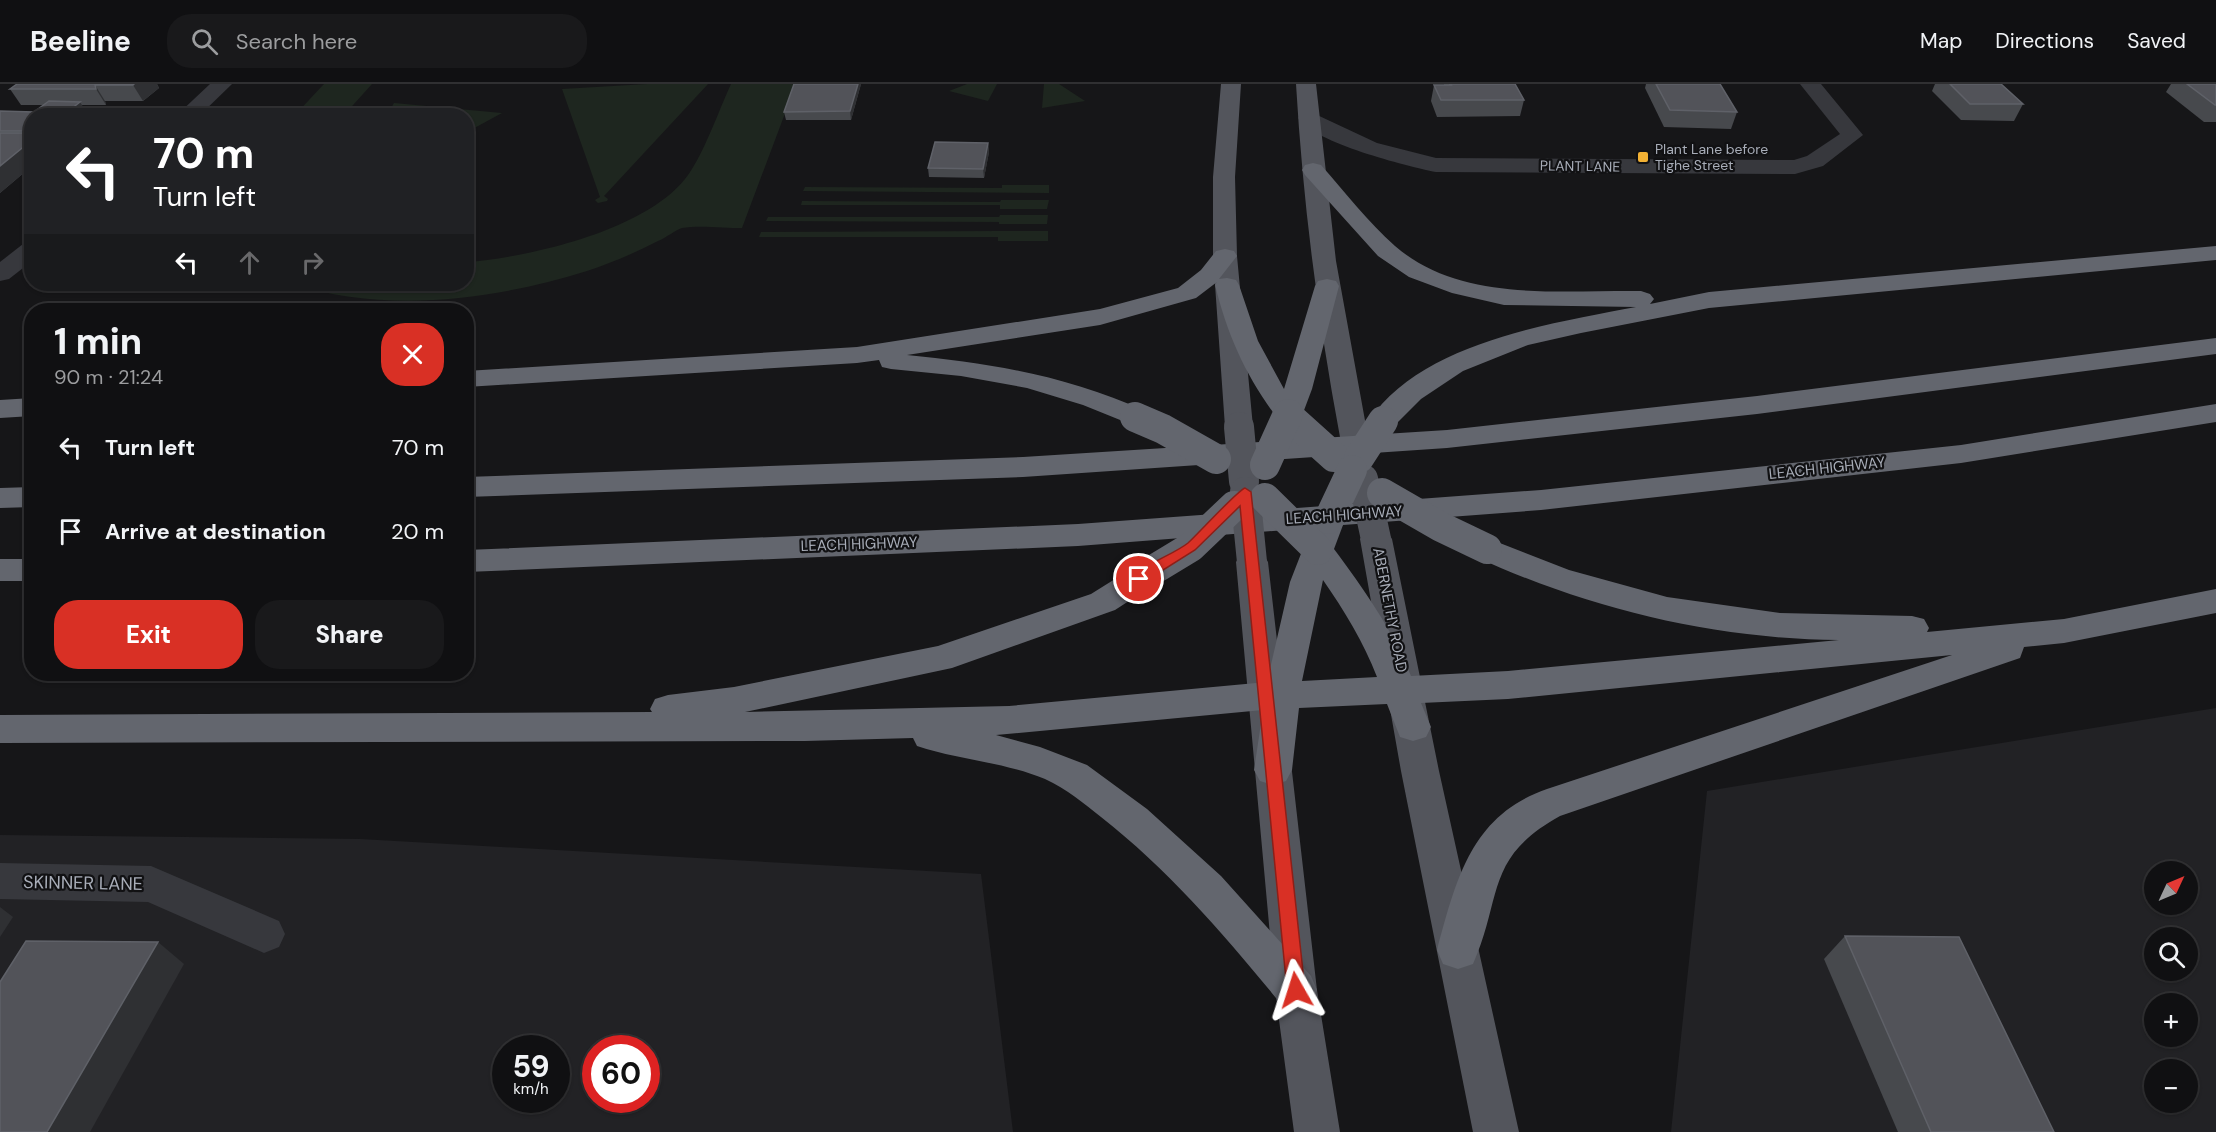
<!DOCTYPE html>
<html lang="en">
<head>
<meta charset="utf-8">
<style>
	body { margin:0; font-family:"DM Sans",sans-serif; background:#19191b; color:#f1f3f6; height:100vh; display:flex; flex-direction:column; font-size:22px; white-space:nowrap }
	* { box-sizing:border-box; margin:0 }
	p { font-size:20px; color:#9c9d9f }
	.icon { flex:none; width:33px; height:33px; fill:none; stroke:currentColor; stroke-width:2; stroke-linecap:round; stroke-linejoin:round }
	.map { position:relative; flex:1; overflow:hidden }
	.side { position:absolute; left:24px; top:219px; width:450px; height:378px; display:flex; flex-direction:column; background:#101012; border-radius:24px; box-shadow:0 2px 4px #0004,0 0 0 2px #303032 }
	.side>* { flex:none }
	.guide { position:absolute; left:24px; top:24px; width:450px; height:183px; border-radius:24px; box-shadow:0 2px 4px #0004,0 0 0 2px #303032; background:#202124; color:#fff; overflow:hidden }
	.needle { width:39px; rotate:46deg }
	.tools { position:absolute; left:2144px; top:777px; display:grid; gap:12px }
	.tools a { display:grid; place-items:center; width:54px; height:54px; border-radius:50%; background:#101012; box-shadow:0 2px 4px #0004,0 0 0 2px #303032; font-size:30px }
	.speed { position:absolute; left:492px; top:951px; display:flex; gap:12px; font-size:30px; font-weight:700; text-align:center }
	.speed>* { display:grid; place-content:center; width:78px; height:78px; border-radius:50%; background:#101012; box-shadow:0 2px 4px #0004,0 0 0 2px #303032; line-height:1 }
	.speed small { font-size:15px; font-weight:400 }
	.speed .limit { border:9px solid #d22; background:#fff; color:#111 }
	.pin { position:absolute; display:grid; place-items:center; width:51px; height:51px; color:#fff; margin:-26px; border:3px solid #fff; border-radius:50%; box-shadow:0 2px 6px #0007 }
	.me { position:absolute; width:66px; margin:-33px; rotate:354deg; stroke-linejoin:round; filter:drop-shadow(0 0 4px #0008) }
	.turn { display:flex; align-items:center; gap:21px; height:126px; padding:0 30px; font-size:27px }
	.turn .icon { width:78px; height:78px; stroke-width:2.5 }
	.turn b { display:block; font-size:42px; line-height:51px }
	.lanes { display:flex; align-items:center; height:57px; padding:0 30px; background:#0003; justify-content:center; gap:30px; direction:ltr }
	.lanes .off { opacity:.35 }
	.round { display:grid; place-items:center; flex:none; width:63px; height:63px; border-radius:24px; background:#19191b }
	.headline { display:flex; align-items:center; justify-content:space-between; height:102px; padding:0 30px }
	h1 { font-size:36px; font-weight:800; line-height:45px }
	.button { display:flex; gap:12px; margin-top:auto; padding:12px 30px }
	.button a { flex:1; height:69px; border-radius:24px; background:#d93025; color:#fff; font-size:24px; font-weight:800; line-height:69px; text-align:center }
	.button a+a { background:#19191b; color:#f1f3f6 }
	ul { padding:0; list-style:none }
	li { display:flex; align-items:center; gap:18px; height:84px; padding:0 30px }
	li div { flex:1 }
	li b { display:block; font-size:22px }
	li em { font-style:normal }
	header { display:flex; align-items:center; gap:36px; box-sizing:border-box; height:84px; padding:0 30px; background:#101012; border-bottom:2px solid #303032 }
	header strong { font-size:28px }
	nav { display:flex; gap:33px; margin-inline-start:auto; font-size:21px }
	.search { width:420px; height:54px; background:#19191b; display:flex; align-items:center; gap:15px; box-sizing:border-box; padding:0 21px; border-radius:24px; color:#9c9d9f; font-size:22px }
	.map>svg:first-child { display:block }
	.built { fill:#222225; fill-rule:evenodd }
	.green { fill:#1e261f }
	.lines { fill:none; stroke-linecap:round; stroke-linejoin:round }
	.minor { fill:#37383d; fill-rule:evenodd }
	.major { fill:#53555c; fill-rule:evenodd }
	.highway { fill:#63666e; fill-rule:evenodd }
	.major-bridge { stroke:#53555c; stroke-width:30 }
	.highway-bridge { stroke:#63666e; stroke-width:30 }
	.wall { fill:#47494d }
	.shaded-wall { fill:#2f3033 }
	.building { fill:#525359; stroke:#5f6168; stroke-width:1.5 }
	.route { fill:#d93025; stroke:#8d1f18; stroke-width:1.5 }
	.poi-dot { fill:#f2b134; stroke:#111113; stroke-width:2 }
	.labels { text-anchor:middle; stroke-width:4.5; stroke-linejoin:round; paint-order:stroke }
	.far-poi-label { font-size:14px; fill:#a8adb8; stroke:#111113; text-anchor:start }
	.far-street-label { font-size:14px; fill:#a8adb8; stroke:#111113 }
	.street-label { font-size:15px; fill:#a8adb8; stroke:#111113 }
	.near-street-label { font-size:18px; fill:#a8adb8; stroke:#111113 }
</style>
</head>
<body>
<header>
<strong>Beeline</strong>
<div class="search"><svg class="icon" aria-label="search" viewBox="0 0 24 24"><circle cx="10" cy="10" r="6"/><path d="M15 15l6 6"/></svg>Search here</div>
<nav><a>Map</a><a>Directions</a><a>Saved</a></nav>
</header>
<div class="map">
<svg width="2216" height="1048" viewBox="0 0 2216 1048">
	<rect width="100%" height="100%" fill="#161618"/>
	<g class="built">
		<path d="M2216,624V1048H1671L1707,707ZM2154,788H2187V820H2154ZM2154,854H2187V886H2154ZM2154,920H2187V952H2154ZM2154,986H2187V1018H2154Z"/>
		<path d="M0,751L360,755L981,790L1013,1048H0ZM506,964H556V1016H506ZM596,964H646V1016H596Z"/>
	</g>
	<g class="green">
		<polygon points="324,0 372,0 344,31 295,31"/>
		<polygon points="647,0 708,0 604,112 608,115 607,117 598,119 595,116 600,113 562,5"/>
		<path d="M731,0H796L742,144C725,144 698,141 682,144C675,146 666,154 658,157C635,169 611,179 587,187C494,216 387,230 293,200H466L467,178C530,173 649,146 688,91C704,69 719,26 731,0Z"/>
		<polygon points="967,0 997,0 988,17 949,7"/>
		<polygon points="1044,0 1059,0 1085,17 1042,24"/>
		<polygon points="394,19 502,29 467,48 466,32 387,31"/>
		<polygon points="1002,101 1049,101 1049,109 803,107 805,103 1002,104"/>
		<polygon points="1001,116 1049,116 1047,125 1000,125 1000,121 801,121 802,117 1000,118"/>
		<polygon points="1000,131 1048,131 1047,140 999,140 999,138 766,137 768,133 999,133"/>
		<polygon points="999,147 1048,147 1048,157 998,157 998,153 759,153 761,148"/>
	</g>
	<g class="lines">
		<g class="minor">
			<polygon points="210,0 232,0 199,32 176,32"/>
			<path d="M1800,0H1821L1863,51L1823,82L1795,90L1436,88C1406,82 1315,59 1298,34L1301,30L1308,28L1315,30L1377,59L1436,74L1794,76L1807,72L1840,50Z"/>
			<polygon points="32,158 32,177 9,195 0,197 0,178 23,160"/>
			<polygon points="0,779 151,782 279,837 285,850 279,863 264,869 148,818 0,815"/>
		</g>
		<g class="major">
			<polygon points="1221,0 1241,0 1235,93 1237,172 1253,343 1249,349 1239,352 1229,349 1225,343 1213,172 1213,93"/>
			<path d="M1296,0H1316L1336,177L1368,353L1364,359L1354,362L1344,359L1340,353C1318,236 1303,119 1296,0Z"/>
			<polygon points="1376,444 1387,447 1392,455 1439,687 1519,1048 1473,1048 1401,687 1360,455 1365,447"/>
			<polygon points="1252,467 1263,470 1268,478 1317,906 1340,1048 1294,1048 1275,906 1236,478 1241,470"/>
		</g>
		<g class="highway">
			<path d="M1313,79L1321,81C1345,108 1368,138 1395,162C1461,219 1560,206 1641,207L1650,210L1654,215L1650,220L1709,208L2216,162V176L1709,224L1581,249L1528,261L1463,287L1421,315L1393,343L1383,346L1373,343L1369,337C1420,259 1552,239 1636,223L1504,221L1452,209L1409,193L1378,172L1305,91L1302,86L1305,81Z"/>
			<path d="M1225,165L1234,167L1237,172L1219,195L1227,194L1236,196L1239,201L1258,257L1284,305L1315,202L1318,197L1327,195L1336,197L1339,202L1312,305L1303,329L1308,337L1304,343L1294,346L1284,343C1249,298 1229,257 1215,201L1217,198L1196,214L1100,241L907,271C990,279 1068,292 1145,327L1149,333L1145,339L1135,342L1083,321L1027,304L961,292L891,285L882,283L879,276L857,279L466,303V287L857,263L1100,225L1178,204L1201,186L1216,167Z"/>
			<polygon points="2216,254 2216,270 1757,330 1447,364 1023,393 466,413 466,393 1023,373 1447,346 1757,312"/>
			<polygon points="32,314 32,332 0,334 0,316"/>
			<path d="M2216,320V338L1961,379L1541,426L1343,441L1334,465C1363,504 1393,546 1411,592L1508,587L1839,556C1713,555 1590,525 1476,473L1471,465L1476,457L1487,454L1569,486L1667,513L1780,529L1912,532L1924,535L1929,544L1927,548L2064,535L2216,505V529L2064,559L2024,563L2020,574L1560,732C1484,774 1503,813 1473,880L1458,885L1443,880L1437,866C1456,796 1471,731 1547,705L1952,571L1508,615L1421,619L1431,643L1426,653L1413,657L1400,653L1387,620L1299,624L1292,686L1286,697L1273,701L1260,697L1254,686L1263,626L996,651L1040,663L1087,681L1147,725L1221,792L1311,892L1317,906L1311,920L1296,926L1281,920C1226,853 1170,787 1101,733C1083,719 1067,705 1045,695C1004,678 959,676 917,662L913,654L805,657L0,659V631L652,628L650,625L655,615L668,611L734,603L938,562L1091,510L1147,475L1158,472L1169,475L1174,483L1169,491L1115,526L952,584L745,628L1009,622L1267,598L1290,498L1311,444L1078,462L466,488V466L1078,440L1541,406L1961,361ZM1323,496C1344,526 1364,559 1377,593L1302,597Z"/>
			<polygon points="32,403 32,423 0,424 0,404"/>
			<rect x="0" y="475" width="32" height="22"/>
		</g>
		<g class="major-bridge">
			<polyline points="1239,343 1244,397"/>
			<polyline points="1363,395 1376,455"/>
			<polyline points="1245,408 1252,478"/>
		</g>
		<g class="highway-bridge">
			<polyline points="1135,333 1163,345 1216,375"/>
			<polyline points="1294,337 1334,373"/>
			<polyline points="1359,374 1383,337"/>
			<polyline points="1265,381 1288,330"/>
			<polyline points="1382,409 1441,443 1487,465"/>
			<polyline points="1265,414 1318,466"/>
			<polyline points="1329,435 1352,386"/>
			<polyline points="1158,483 1191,463 1234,422"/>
		</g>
	</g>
	<g class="wall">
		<polygon points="17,0 157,0 159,4 143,17 105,17 106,21 83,21 32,32 32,82 0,109 0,27 34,28 43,21 21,21 10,5"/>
		<polygon points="794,0 861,0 851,36 786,36 784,28"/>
		<polygon points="1444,0 1515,0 1524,16 1520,32 1437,33 1431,17 1434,1 1444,1"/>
		<polygon points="1646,0 1720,0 1737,28 1731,45 1664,43 1645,4"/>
		<polygon points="1935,0 2001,0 2023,20 2014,37 1961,36 1932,7"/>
		<polygon points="2171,0 2216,0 2216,38 2204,38 2166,8"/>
		<polygon points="988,59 989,68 984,94 929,93 928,84"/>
		<polygon points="1845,852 2054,1048 1898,1048 1824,875"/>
	</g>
	<g class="shaded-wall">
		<polygon points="134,0 157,0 159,4 143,17 133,1"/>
		<polygon points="858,0 861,0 851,36 850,27"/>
		<polygon points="95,1 105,17 106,21 96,5"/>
		<polygon points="80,18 89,32 62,32"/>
		<polygon points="32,56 32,82 0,109 0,82"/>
		<polygon points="988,59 989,68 984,94 983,85"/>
		<polygon points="0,823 13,833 0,853"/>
		<polygon points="158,858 184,880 90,1048 47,1048"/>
	</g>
	<g class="building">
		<polygon points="17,0 134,0 133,1 95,1 96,5 10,5"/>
		<polygon points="794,0 858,0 850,27 784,28"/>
		<polygon points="1450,0 1515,0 1524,16 1441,16 1434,1 1451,1"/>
		<polygon points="1656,0 1720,0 1737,28 1670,26"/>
		<polygon points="1950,0 2001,0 2023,20 1970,20"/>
		<polygon points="2187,0 2216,0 2216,21 2215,21"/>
		<polygon points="49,17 80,18 62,32 32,32 32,47 0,47 0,27 34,28"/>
		<polygon points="0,49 32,49 32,56 0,82"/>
		<polygon points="935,58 988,59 983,85 928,84"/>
		<polygon points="1845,852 1959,853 2054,1048 1931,1048"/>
		<polygon points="26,857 158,858 47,1048 0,1048 0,898"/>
	</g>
	<path class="route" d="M1245,404L1251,408L1305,906L1302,912L1296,914L1290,912L1287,906L1240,422L1195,466L1144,498L1139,500L1133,495C1143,480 1173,471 1188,459C1198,450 1238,406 1245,404Z"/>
	<rect class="poi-dot" x="1637" y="67" width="12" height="12" rx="3"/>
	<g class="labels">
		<g class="far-poi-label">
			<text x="1655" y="70">Plant Lane before<tspan x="1655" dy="16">Tighe Street</tspan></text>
		</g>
		<g class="far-street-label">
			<text transform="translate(1580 82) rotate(1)" y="5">PLANT LANE</text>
		</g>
		<g class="street-label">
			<text transform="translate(1827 384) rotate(-6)" y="5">LEACH HIGHWAY</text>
			<text transform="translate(1344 431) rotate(-4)" y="5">LEACH HIGHWAY</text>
			<text transform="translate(859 460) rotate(-2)" y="5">LEACH HIGHWAY</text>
			<text transform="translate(1390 526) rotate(79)" y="5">ABERNETHY ROAD</text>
		</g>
		<g class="near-street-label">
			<text transform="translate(83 799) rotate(1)" y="6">SKINNER LANE</text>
		</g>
	</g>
</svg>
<div class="tools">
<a><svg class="needle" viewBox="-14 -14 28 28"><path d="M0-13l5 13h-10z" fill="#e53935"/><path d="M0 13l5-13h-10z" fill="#9c9d9f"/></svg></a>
<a><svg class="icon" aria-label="search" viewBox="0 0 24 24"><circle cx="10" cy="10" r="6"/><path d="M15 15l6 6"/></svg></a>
<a>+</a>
<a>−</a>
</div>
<div class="speed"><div>59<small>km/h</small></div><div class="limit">60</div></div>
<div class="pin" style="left:1139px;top:495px;background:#d93025"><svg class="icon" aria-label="arrive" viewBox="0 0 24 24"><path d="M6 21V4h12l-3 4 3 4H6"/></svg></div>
<svg class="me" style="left:1296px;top:906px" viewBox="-20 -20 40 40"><path d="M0-17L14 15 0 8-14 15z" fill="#d93025" stroke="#fff" stroke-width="4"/></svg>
<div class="guide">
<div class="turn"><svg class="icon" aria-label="left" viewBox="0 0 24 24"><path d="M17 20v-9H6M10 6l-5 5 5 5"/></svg><div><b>70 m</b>Turn left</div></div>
<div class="lanes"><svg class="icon" aria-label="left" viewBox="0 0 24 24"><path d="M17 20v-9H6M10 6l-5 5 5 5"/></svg><svg class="icon off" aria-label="ahead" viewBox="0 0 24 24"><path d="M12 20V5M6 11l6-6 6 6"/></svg><svg class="icon off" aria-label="right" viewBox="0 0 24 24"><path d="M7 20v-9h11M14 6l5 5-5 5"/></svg></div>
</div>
<section class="side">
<div class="headline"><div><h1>1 min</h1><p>90 m · 21:24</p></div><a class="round" style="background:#d93025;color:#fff"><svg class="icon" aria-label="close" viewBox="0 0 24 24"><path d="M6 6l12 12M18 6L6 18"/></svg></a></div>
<ul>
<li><svg class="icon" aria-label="left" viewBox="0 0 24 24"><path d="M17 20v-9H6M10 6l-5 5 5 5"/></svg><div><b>Turn left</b></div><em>70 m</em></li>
<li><svg class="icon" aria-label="arrive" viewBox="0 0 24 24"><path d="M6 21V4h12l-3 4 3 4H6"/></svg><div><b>Arrive at destination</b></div><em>20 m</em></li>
</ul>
<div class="button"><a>Exit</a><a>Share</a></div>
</section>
</div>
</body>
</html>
